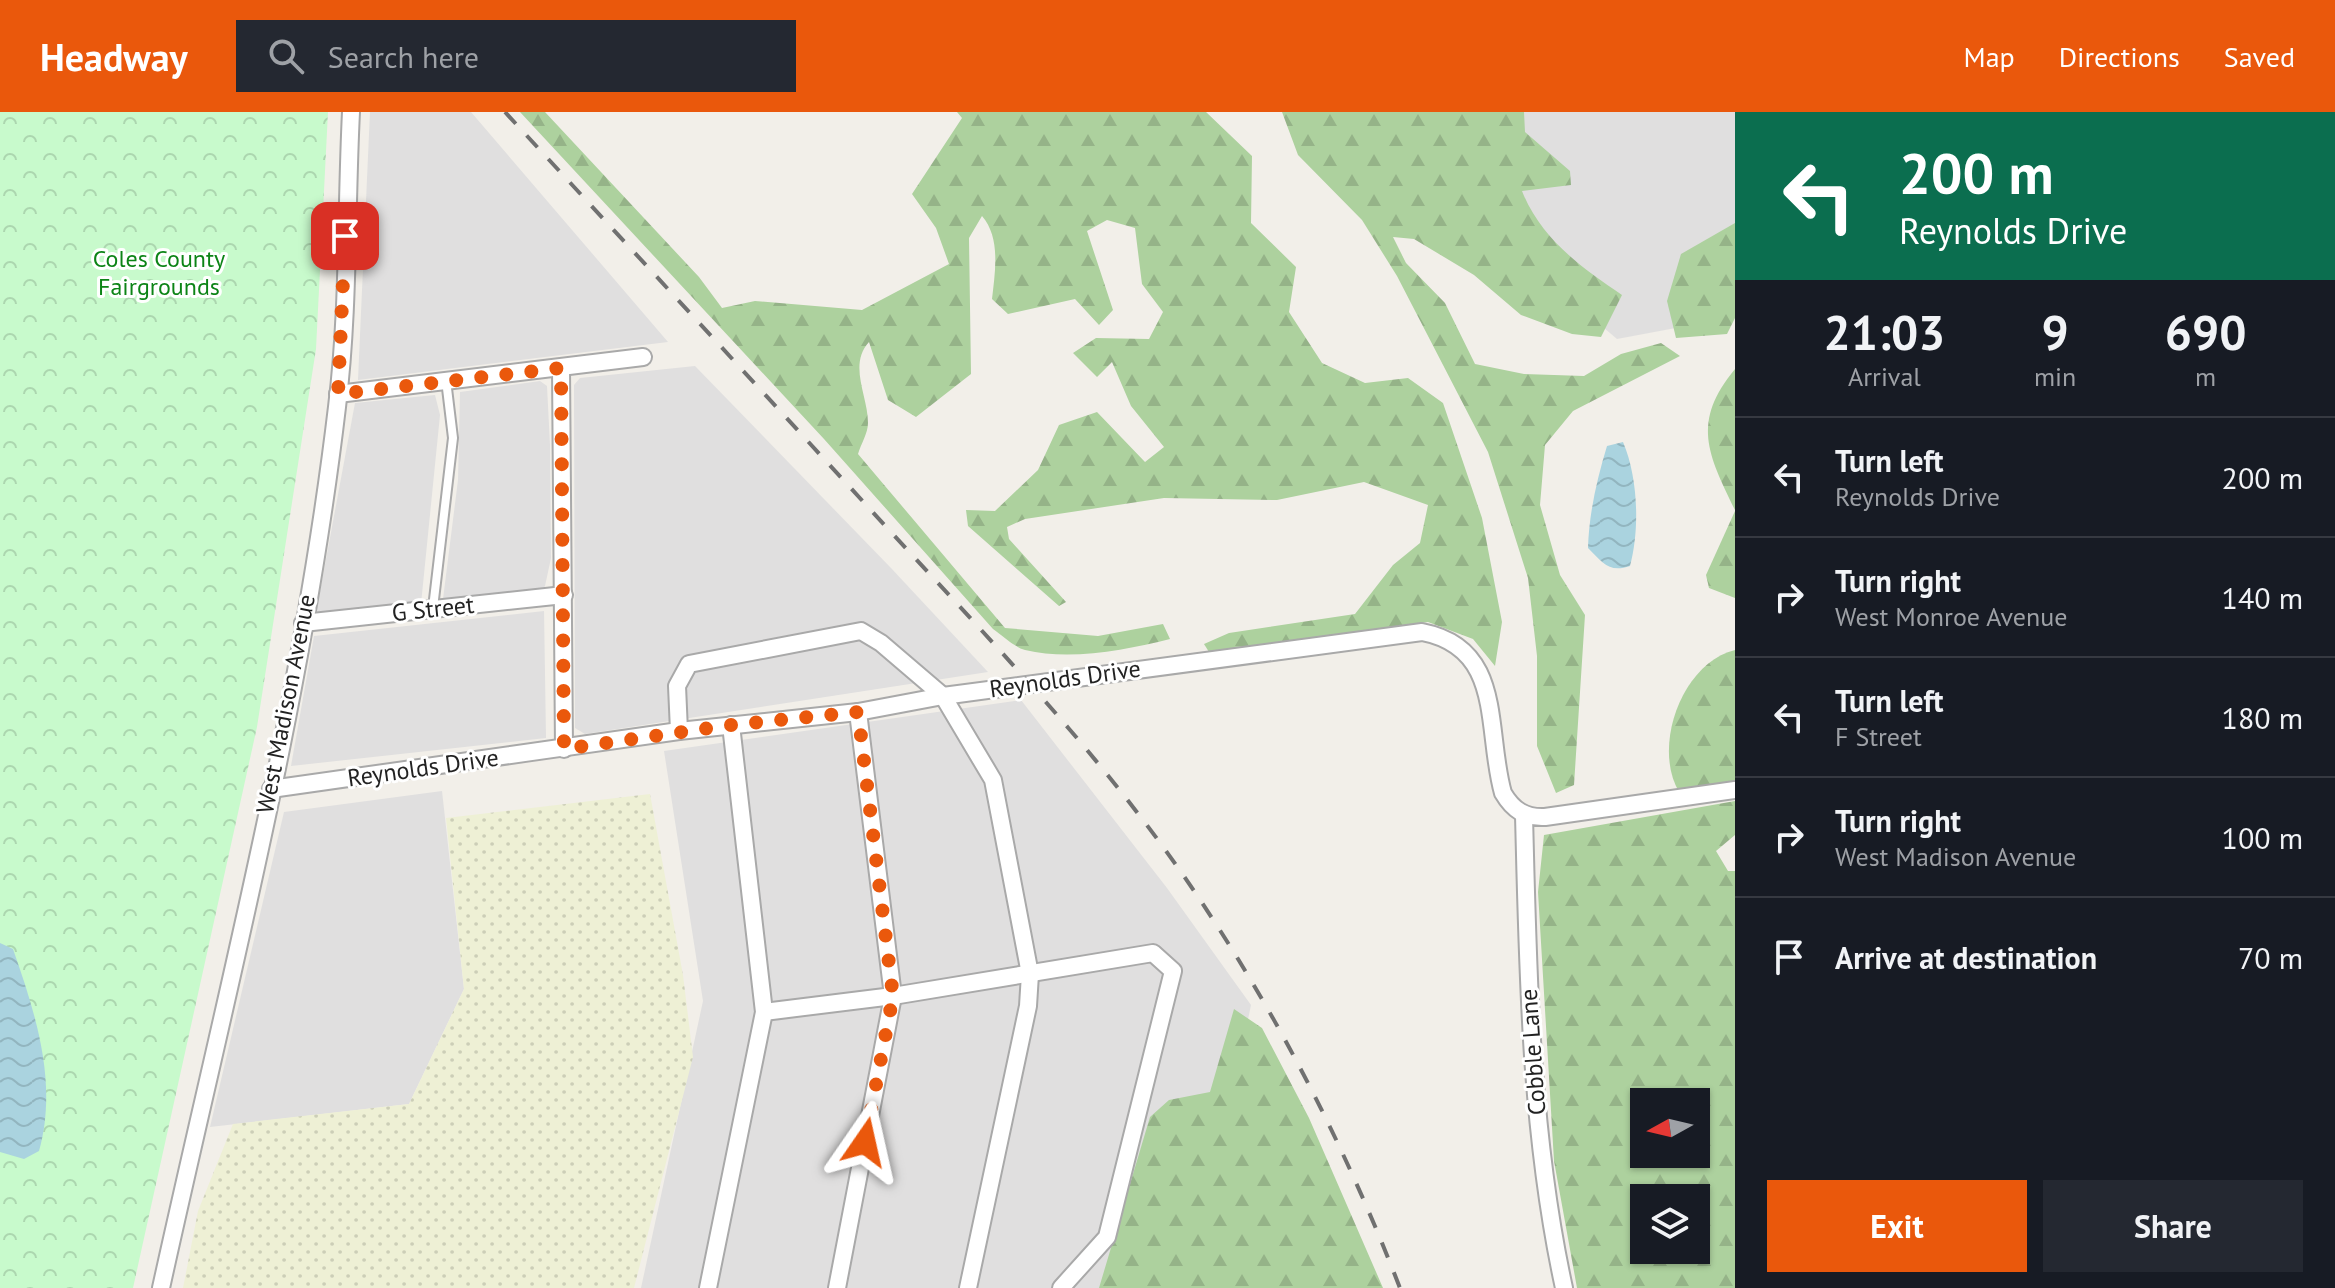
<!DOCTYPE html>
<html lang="en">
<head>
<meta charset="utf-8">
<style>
	body { margin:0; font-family:"PT Sans",sans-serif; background:#242831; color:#f1f3f6; height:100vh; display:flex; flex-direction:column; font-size:30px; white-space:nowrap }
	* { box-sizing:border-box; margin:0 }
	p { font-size:26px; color:#9ea1a6 }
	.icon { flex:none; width:44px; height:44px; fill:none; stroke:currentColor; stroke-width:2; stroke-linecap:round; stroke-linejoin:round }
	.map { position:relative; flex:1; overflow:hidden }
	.sheet { display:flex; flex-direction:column; background:#171b24; width:600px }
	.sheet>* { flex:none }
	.guide { background:#0b6e4f; color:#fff; overflow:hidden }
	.needle { width:52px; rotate:262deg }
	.tools { position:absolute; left:1630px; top:976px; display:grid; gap:16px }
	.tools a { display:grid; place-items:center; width:80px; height:80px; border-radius:0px; background:#171b24; box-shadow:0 2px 6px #0004; font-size:40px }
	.pin { position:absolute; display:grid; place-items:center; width:68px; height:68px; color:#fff; margin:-34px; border-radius:16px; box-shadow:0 4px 12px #0006 }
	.me { position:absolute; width:88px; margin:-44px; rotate:11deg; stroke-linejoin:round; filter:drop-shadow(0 0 6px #0008) }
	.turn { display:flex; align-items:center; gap:28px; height:168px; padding:0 32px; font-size:36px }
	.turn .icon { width:104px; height:104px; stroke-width:2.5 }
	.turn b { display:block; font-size:56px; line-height:68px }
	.eta { display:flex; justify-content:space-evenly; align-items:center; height:136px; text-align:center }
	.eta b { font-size:48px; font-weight:700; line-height:56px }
	.primary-button { display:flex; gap:16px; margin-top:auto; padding:16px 32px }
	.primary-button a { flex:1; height:92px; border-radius:0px; background:#ea580c; color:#fff; font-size:32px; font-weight:700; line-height:92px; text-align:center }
	.primary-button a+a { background:#242831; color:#f1f3f6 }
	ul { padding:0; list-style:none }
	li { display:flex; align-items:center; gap:24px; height:120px; padding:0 32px; border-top:2px solid #363941 }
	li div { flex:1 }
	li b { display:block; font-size:30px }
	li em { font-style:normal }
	header { display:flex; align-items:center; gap:48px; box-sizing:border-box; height:112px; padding:0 40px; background:#ea580c; color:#fff }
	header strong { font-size:38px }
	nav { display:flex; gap:44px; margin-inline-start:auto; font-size:28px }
	.search { width:560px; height:72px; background:#242831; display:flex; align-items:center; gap:20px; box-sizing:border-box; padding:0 28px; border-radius:0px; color:#9ea1a6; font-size:30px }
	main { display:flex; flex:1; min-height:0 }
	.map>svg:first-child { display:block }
	.residential { fill:#e0dfdf }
	.farmland { fill:url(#farmland-dots) }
	.forest { fill:url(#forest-firs); fill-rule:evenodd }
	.park { fill:url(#park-crowns) }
	.water { fill:url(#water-waves) }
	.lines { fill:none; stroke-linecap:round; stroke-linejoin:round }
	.service-casing { stroke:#a9a9a9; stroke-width:12 }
	.minor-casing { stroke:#a9a9a9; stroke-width:20 }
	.service { stroke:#fff; stroke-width:8 }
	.minor { stroke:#fff; stroke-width:16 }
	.rail { stroke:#707070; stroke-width:4; stroke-dasharray:16 16; stroke-linecap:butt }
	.route { stroke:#ea580c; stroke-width:14; stroke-dasharray:0 25.2 }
	.labels { text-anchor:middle; stroke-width:6; stroke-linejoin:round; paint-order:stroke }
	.park-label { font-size:24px; fill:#0c8416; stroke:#fff }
	.street-label { font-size:24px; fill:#222; stroke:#fff }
</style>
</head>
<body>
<header>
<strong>Headway</strong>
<div class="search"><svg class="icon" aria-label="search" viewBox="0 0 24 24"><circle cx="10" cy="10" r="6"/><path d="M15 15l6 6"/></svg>Search here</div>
<nav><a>Map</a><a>Directions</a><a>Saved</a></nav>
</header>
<main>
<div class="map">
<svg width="1735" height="1176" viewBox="0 0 1735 1176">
	<defs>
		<pattern id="farmland-dots" width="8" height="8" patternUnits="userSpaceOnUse" patternTransform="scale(2)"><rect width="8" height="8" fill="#eef0d5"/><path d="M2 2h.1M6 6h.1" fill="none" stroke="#ccceb7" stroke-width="1.8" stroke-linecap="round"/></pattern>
		<pattern id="forest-firs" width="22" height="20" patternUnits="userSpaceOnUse" patternTransform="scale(2)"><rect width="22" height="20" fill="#add19e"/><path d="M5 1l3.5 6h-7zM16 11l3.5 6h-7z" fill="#95b388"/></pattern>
		<pattern id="park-crowns" width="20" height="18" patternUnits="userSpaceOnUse" patternTransform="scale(2)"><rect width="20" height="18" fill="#c8facc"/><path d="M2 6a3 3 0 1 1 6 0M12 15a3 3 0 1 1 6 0" fill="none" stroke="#acd6af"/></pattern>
		<pattern id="water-waves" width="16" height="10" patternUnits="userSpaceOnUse" patternTransform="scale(2)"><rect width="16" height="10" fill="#aad3df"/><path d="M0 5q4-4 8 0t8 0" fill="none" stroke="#92b5bf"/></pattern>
	</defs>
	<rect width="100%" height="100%" fill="#f2efe9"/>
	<g class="residential">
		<polygon points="370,0 471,0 668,230 358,268"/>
		<polygon points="1500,0 1735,0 1735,139 1697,212 1617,227 1518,143"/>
		<polygon points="695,254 891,456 988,560 585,622 575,616 574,273 580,266"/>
		<polygon points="540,269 547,274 550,333 551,446 545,474 542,479 443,487 458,368 460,280"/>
		<polygon points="435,283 440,303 421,492 316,501 355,291"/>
		<polygon points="544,499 546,626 291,654 314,524"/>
		<polygon points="1021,588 1167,776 1251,893 1225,1019 1119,1176 641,1176 703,889 664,639"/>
		<polygon points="442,679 464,877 409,992 210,1015 284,700"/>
	</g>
	<polygon class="farmland" points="650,682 683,863 693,945 634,1176 183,1176 198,1099 233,1012 409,992 464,877 446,706"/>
	<g class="forest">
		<path d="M520,0H545L699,165L722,196L755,189L862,198L949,152L936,116L912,82L962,6L957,0H1206L1252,44L1251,111L1296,155L1289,200L1322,251L1365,271L1408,266L1443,291L1482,406L1502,510L1495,554L1473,527L1428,510L1209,540L1204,532L1229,521L1355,502L1393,453L1420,431L1428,393L1364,370L1277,388L1164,386L1025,407L1007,415L1009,427L1066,490L1059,494L968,414L966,398L995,399L1038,358L1059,313L1097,300L1145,350L1164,335L1131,294L1112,250L1097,265L1073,241L1096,226L1149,227L1163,200L1142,172L1135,116L1107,108L1087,119L1113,198L1099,213L1075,187L1008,202L992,187C995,160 1001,126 982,104L969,126L971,262L916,305L888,288L869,230C848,253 868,284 868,311C868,321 861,332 858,342L1005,516L1098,524L1163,512L1170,527C1126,538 1070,549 1025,538C1014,535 1002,523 993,517L824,327Z"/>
		<path d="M1282,0H1524L1525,20L1570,59L1571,73L1522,79C1541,127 1581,155 1622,183L1601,225L1572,222L1521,203L1474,163L1414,127L1393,125L1406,151L1445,191L1475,252L1524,262L1584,264L1621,242L1661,231L1680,244L1573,299L1545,333L1540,393L1560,463L1585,503L1574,673L1556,681L1537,634V544L1528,466L1488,340L1397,164L1362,108L1298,43Z"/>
		<polygon points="1735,111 1735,206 1727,222 1676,226 1667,189 1681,142"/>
		<path d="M1735,257V398C1708,342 1691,310 1735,257Z"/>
		<polygon points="1735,399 1735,486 1709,476 1706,463"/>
		<path d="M1735,538V674L1679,680C1652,634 1682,551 1735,538Z"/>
		<path d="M1735,689V723L1716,739L1728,759H1735V1176H1577L1554,1049L1538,780L1544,723ZM1644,990H1696V1042H1644ZM1644,1086H1696V1138H1644Z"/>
		<polygon points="1234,897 1262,916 1309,1006 1383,1176 1099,1176 1150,1005 1169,988 1210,980"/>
	</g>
	<polygon class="park" points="0,0 328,0 316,237 257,615 133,1176 0,1176"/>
	<g class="water">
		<path d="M1623,330C1638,365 1640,417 1630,454C1609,461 1603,451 1588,436C1589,401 1597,367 1607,334Z"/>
		<path d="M0,831L13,837C36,903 58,971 39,1039L24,1047L0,1040Z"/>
	</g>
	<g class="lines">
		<g class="service-casing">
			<polyline id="service" points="433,496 453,326 446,268"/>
		</g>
		<g class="minor-casing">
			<g id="minor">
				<polyline points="561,256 564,637"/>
				<polyline points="338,282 643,245"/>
				<polyline points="303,511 564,483"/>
				<polyline points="679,619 677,574 689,552 861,519 881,531 943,584 993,668 1030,862 1028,894 968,1176"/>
				<path d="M271,677L679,619L858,600L943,584L1422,520C1505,536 1485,618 1503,681C1513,698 1525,706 1545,705L1735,678"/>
				<path d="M1524,703C1528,861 1530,1020 1564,1176"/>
				<polyline points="764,900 893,884 1153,841 1173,859 1107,1125 1061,1176"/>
				<path d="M161,1176C225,885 302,592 337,295C349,198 346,98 351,0"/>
				<polyline points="708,1176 764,900 731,613"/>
				<polyline points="837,1176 893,884 858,600"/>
			</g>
		</g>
		<use href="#service" class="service"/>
		<use href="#minor" class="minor"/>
		<path class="rail" d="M505,0C633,139 762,279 890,419C991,529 1095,637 1181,760C1271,889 1343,1029 1400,1176"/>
	</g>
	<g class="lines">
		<polyline class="route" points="345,124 338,282 561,256 564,637 731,613 858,600 893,884 865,1030"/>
	</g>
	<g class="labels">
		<g class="park-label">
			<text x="159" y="155">Coles County<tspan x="159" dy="28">Fairgrounds</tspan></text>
		</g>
		<g class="street-label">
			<text transform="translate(433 497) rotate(-6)" y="8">G Street</text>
			<text transform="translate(1065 567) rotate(-8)" y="8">Reynolds Drive</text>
			<text transform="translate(286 592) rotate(-79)" y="8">West Madison Avenue</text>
			<text transform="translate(423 656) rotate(-8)" y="8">Reynolds Drive</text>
			<text transform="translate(1533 940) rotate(-94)" y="8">Cobble Lane</text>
		</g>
	</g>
</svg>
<div class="tools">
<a><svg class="needle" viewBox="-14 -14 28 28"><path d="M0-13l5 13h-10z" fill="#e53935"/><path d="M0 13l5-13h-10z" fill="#9ea1a6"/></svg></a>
<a><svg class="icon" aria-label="layers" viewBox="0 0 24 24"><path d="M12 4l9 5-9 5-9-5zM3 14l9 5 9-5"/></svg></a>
</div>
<div class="pin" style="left:345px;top:124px;background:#d93025"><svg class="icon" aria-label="arrive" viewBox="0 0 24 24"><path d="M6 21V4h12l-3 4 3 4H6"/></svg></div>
<svg class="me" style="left:865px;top:1030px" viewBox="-20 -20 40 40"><path d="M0-17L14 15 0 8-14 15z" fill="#ea580c" stroke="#fff" stroke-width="4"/></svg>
</div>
<section class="sheet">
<div class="guide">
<div class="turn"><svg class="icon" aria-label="left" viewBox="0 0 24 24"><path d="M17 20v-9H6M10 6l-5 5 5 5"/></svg><div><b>200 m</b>Reynolds Drive</div></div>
</div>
<div class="eta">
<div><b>21:03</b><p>Arrival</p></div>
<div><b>9</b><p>min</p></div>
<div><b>690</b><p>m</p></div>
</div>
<ul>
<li><svg class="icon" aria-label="left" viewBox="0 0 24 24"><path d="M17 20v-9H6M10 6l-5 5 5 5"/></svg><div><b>Turn left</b><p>Reynolds Drive</p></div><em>200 m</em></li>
<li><svg class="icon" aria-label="right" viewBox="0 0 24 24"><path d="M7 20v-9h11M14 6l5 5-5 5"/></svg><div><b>Turn right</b><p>West Monroe Avenue</p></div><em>140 m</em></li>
<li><svg class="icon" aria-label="left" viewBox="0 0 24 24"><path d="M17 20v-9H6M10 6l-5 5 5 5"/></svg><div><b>Turn left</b><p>F Street</p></div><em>180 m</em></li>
<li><svg class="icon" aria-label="right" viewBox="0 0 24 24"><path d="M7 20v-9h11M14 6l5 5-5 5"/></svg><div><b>Turn right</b><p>West Madison Avenue</p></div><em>100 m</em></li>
<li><svg class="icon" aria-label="arrive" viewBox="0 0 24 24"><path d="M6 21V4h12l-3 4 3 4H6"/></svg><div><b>Arrive at destination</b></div><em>70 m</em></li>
</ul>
<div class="primary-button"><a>Exit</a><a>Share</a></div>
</section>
</main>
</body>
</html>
